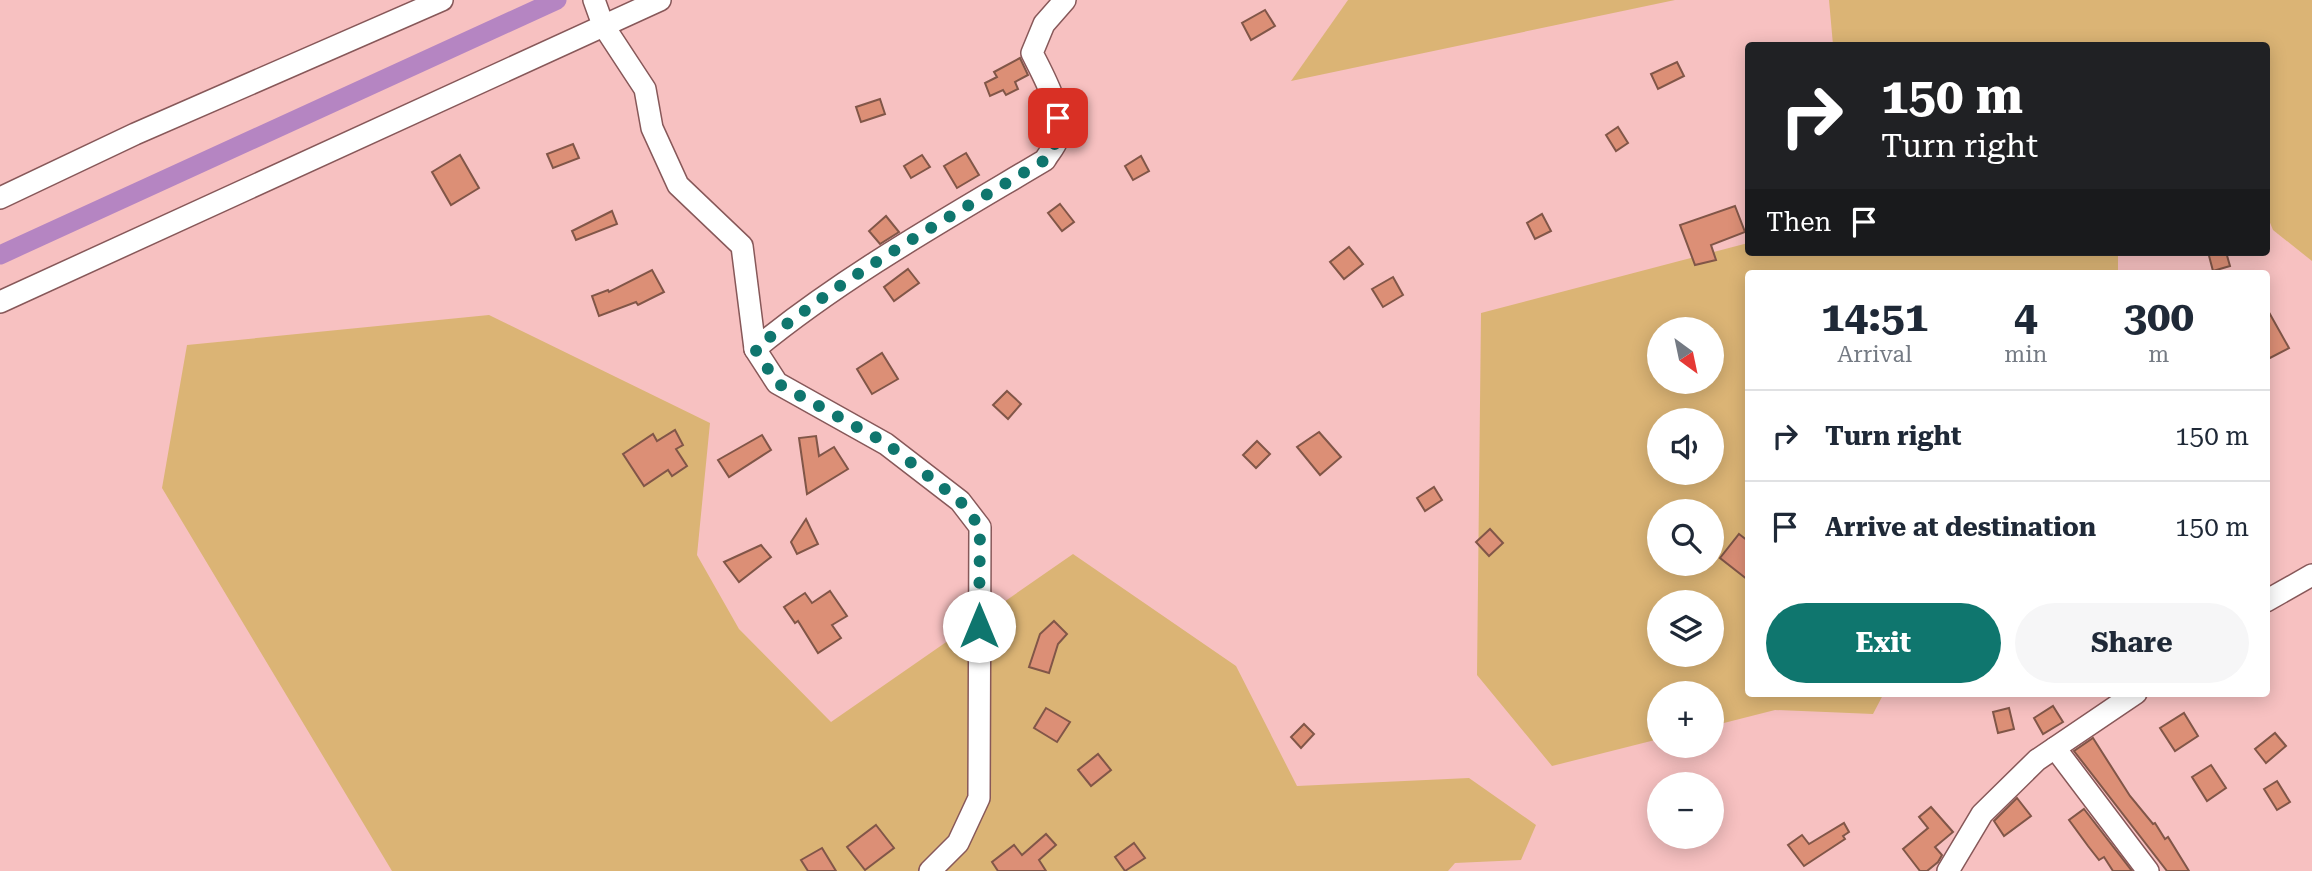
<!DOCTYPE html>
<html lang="en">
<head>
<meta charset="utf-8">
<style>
	body { margin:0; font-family:"Roboto Serif",serif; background:#f6f6f7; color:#1f2937; height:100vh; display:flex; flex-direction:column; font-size:26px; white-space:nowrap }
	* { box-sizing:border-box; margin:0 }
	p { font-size:23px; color:#747a83 }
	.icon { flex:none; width:38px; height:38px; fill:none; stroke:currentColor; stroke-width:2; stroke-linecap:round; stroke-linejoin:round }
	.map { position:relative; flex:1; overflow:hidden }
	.sheet { position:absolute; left:1745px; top:270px; width:525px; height:427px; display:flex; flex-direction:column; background:#fff; border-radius:7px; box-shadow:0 4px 18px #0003 }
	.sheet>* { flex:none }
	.top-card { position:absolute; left:1745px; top:42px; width:525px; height:214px; border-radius:7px; box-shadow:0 4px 18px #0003; background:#202124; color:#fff; overflow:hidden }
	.needle { width:46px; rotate:147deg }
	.controls { position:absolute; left:1647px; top:317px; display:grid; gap:14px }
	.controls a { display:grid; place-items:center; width:77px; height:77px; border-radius:50%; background:#fff; box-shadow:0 4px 18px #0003; font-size:35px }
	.pin { position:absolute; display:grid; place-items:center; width:60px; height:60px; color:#fff; margin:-30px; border-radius:14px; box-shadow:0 4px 10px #0006 }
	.me { position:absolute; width:77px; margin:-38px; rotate:0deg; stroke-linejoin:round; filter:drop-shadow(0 0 5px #0008) }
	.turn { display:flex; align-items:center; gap:24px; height:147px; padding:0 21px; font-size:32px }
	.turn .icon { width:91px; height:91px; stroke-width:2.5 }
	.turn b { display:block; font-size:49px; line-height:60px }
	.then { display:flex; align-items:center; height:66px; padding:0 21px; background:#0003; gap:14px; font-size:26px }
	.eta { display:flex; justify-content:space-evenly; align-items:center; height:119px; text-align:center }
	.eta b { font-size:42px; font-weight:700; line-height:49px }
	.action { display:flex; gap:14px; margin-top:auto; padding:14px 21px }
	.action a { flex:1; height:80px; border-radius:42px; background:#0f766e; color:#fff; font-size:28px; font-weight:700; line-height:80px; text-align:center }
	.action a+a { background:#f6f6f7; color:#1f2937 }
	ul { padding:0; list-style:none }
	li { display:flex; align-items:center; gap:21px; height:91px; padding:0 21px; border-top:2px solid #e0e1e3 }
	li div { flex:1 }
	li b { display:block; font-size:26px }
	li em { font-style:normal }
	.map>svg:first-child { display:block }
	.green { fill:#dbb475; fill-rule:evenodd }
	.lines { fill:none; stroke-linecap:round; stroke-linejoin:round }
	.canal { stroke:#b585c2; stroke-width:19 }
	.building { fill:#dc8f76; stroke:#815648; stroke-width:2 }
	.street-casing { stroke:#875859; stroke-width:24 }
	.street { stroke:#fff; stroke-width:21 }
	.route { stroke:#0f766e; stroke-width:12; stroke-dasharray:0 21.6 }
</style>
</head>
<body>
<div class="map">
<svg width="2312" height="871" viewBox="0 0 2312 871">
	<rect width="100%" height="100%" fill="#f7c1c1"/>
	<g class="green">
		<polygon points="1348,0 1675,0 1291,81"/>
		<polygon points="1829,0 2312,0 2312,261 2273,230 2266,213 2266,46 1833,45"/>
		<path d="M1748,243V252H2118V273H1748V693H1884L1873,714L1775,710L1712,726V693H1659V739L1552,766L1477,675L1481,313ZM1659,329H1712V382H1659ZM1659,420H1712V472H1659ZM1659,511H1712V564H1659ZM1659,602H1712V654H1659Z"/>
		<polygon points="489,315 710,423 697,555 739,629 831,722 1073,554 1236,666 1297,786 1469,778 1536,825 1521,860 1455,863 1448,871 392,871 162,488 187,345"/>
	</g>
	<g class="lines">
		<polyline class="canal" points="0,255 557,0"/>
	</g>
	<g class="building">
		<polygon points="1265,10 1275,26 1251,40 1242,23"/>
		<polygon points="1020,58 1028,75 1015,82 1018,89 1006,95 1003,90 990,96 985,83 997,77 994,72"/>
		<polygon points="1677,62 1684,76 1658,89 1651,74"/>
		<polygon points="880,99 885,114 861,122 856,107"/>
		<polygon points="1618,127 1628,143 1616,151 1606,135"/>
		<polygon points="573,144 579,158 553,168 547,154"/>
		<polygon points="966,153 979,175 957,188 944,166"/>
		<polygon points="460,155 479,188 451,205 432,172"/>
		<polygon points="922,155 930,167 911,178 904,166"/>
		<polygon points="1141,156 1149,171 1133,180 1125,166"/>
		<polygon points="1060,204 1074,222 1062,231 1048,213"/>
		<polygon points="1735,206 1745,232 1711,245 1716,260 1695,265 1680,225"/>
		<polygon points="612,211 617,224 576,240 572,231"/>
		<polygon points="1542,214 1551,231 1535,239 1527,223"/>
		<polygon points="886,216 899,232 880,244 869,231"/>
		<polygon points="1349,247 1363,264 1344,279 1330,262"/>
		<polygon points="2208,252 2226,252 2230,266 2213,271"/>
		<polygon points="908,269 919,283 894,301 884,287"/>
		<polygon points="652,270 664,292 638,305 636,302 599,316 592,296 608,290 609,292"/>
		<polygon points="1393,277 1403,295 1383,307 1372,289"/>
		<polygon points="2266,307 2289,348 2266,360"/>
		<polygon points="882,353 898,379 872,394 857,369"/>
		<polygon points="1007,391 1021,404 1008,419 993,405"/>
		<polygon points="675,430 683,445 676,449 687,466 672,476 668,470 644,486 623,454 653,434 657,441"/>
		<polygon points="1319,432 1341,457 1320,475 1297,447"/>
		<polygon points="762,435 771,450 729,477 718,460"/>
		<polygon points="816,436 819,456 834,447 848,469 807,494 799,438"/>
		<polygon points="1257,441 1270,454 1256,468 1243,455"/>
		<polygon points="1434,487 1442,500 1425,511 1417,498"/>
		<polygon points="806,519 818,544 797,554 791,542"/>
		<polygon points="1490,529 1503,543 1489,556 1476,542"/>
		<polygon points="1739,534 1748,541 1748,580 1720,558"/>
		<polygon points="761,545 771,557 739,582 724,562"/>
		<polygon points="830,591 847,616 832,625 841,638 818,653 798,621 795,623 784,607 805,593 812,603"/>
		<polygon points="1054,621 1067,634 1058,644 1049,673 1029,667 1040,634"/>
		<polygon points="2053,706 2063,722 2043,734 2034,718"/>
		<polygon points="1046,708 1070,722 1057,742 1034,728"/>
		<polygon points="2009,708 2014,729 1998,733 1993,712"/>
		<polygon points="2184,713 2198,736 2175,751 2160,728"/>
		<polygon points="1304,724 1314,734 1301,748 1291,737"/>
		<polygon points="2275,733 2286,746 2266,763 2255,749"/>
		<polygon points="2093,738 2130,796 2153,824 2155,823 2165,839 2168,837 2189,871 2167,871 2074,751"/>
		<polygon points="1098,754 1111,770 1091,786 1078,770"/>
		<polygon points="2211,765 2226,788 2207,801 2192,777"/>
		<polygon points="2277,781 2290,802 2277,810 2264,789"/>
		<polygon points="2017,798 2031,816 2004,836 1994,821"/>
		<polygon points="1931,807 1953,832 1935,847 1942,855 1938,862 1927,871 1920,871 1903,849 1928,828 1919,817"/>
		<polygon points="2084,809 2132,871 2113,871 2104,857 2099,860 2088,846 2069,820"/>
		<polygon points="1844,823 1849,832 1843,836 1845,839 1804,866 1788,845 1802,835 1809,844"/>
		<polygon points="876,825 894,848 865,870 847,847"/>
		<polygon points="1046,834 1056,845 1039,860 1046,871 998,871 992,862 1014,845 1022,855"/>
		<polygon points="1134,843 1145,858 1125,871 1115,857"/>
		<polygon points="822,848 836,871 808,871 801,860"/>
	</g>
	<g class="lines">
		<g class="street-casing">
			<g id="street">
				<polyline points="594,0 603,25 645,89 652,128 678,185 742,246 755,349 777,383 886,444 960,501 980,527 979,798 958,843 930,871"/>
				<polyline points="0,198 135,134 442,0"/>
				<polyline points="0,302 660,0"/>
				<path d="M755,349C844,276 946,219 1045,160C1048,154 1055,147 1057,140C1065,113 1044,77 1032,53L1044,24L1065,0"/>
				<polyline points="2266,601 2312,575"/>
				<polyline points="2055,748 2148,871"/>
				<polyline points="1948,871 1982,814 2037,760 2136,693"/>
			</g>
		</g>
		<use href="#street" class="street"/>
	</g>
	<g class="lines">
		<path class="route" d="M979,626L980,527L960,501L886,443L777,383L755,349C844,276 946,219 1045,160L1057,140L1058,118"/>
	</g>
</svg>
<div class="controls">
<a><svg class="needle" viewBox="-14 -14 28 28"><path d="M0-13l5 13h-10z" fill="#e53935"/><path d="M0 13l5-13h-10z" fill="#747a83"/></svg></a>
<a><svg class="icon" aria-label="sound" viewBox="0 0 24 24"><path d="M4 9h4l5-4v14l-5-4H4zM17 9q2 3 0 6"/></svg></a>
<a><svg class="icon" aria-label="search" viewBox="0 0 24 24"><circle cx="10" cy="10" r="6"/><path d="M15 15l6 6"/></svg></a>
<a><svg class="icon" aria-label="layers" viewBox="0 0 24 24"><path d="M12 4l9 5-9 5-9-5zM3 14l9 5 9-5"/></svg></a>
<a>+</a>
<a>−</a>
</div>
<div class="pin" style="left:1058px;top:118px;background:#d93025"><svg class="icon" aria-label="arrive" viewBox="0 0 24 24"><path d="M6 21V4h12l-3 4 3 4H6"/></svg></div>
<svg class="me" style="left:979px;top:626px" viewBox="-20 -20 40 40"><circle r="19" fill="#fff"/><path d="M0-13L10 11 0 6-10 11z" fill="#0f766e"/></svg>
<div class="top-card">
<div class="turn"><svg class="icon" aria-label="right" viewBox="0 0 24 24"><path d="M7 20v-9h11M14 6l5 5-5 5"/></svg><div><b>150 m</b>Turn right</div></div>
<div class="then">Then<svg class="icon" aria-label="arrive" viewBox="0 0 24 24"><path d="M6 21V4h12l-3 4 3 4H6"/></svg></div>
</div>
<section class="sheet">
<div class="eta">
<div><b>14:51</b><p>Arrival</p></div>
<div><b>4</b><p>min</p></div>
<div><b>300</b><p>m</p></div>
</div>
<ul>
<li><svg class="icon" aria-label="right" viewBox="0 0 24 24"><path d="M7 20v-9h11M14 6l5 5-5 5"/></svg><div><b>Turn right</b></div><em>150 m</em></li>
<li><svg class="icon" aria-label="arrive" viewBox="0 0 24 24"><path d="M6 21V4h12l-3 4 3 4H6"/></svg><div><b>Arrive at destination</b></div><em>150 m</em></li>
</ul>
<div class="action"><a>Exit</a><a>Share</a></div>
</section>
</div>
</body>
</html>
